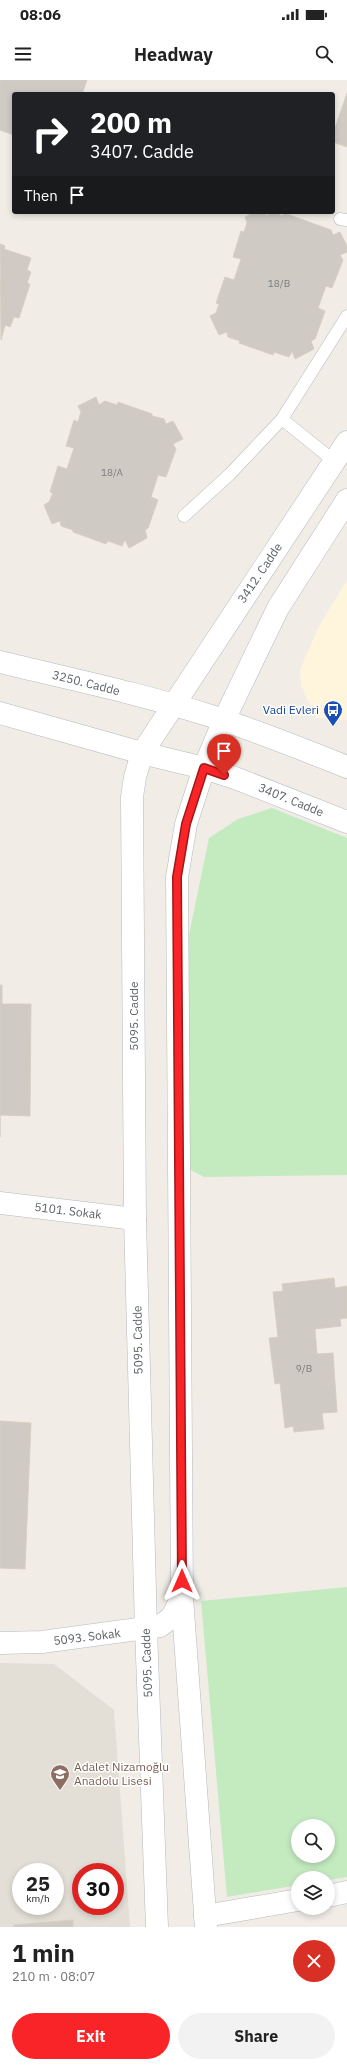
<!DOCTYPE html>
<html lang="en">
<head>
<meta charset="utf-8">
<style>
	body { margin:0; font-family:"IBM Plex Sans",sans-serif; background:#f2f2f2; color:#222; height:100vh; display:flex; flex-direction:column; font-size:15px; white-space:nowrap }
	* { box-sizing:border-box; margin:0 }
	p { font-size:13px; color:#767676 }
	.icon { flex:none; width:22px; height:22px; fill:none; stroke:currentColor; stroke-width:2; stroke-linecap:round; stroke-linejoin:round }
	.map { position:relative; height:1847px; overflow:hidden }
	.drawer { display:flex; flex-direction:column; background:#fff; flex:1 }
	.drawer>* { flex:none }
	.banner { position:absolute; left:12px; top:12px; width:323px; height:122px; border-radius:4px; box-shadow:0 2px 6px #0003; background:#202124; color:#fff; overflow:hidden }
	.controls { position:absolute; left:291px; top:1739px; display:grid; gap:8px }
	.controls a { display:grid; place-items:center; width:44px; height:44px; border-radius:50%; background:#fff; box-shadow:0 2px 6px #0003; font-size:20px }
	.speed { position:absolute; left:12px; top:1783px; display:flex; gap:8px; font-size:20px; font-weight:700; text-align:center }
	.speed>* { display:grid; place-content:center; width:52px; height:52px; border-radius:50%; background:#fff; box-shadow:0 2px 6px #0003; line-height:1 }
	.speed small { font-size:10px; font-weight:400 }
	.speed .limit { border:6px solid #d22; background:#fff; color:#111 }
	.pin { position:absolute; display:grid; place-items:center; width:34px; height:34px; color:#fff; margin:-41px -17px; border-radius:50% 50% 50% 0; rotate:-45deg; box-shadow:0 0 4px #0007 }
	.pin .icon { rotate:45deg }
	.me { position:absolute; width:44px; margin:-22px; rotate:0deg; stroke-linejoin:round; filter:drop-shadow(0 0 3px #0008) }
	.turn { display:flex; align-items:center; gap:14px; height:84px; padding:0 12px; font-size:18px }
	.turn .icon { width:52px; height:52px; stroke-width:2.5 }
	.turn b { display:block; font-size:28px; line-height:34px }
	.then { display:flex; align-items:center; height:38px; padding:0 12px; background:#0003; gap:8px; font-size:15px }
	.round { display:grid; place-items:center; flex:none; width:42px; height:42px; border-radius:21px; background:#f2f2f2 }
	.summary { display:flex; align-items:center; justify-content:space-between; height:68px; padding:0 12px }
	h1 { font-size:24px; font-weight:700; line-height:30px }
	.primary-button { display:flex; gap:8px; margin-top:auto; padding:8px 12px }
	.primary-button a { flex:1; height:46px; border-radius:24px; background:#f82427; color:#fff; font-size:16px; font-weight:700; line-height:46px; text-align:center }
	.primary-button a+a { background:#f2f2f2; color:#222 }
	.status { display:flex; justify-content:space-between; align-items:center; height:28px; padding:0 20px; background:#fff; direction:ltr }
	.status svg { height:11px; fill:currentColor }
	header { display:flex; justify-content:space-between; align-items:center; height:52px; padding:0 12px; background:#fff; font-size:18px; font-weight:700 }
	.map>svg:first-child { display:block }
	.commercial { fill:#fff4dc }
	.education { fill:#e3dfd6; fill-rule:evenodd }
	.green { fill:#c4eac0; fill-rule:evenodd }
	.building { fill:#cfcac4; stroke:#d6cfc3 }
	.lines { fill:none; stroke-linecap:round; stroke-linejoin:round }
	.service-casing { stroke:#b6b9bd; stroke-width:13 }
	.minor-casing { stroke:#b6b9bd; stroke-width:23 }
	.tertiary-casing { stroke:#b6b9bd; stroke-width:23 }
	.service { stroke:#fff; stroke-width:12 }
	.minor { stroke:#fff; stroke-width:22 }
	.tertiary { stroke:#fff; stroke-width:22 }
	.route-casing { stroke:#a11719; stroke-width:10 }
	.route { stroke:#f82427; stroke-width:7 }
	.labels { text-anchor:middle; stroke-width:3; stroke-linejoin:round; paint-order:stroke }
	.number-label { font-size:10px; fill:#7a7d7e }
	.street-label { font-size:12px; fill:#5d6367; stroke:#fff }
	.transit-label { font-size:12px; fill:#164399; stroke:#fff; text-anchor:end }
	.education-label { font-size:12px; fill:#785e54; stroke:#fff; text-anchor:start }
</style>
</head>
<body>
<div class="status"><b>08:06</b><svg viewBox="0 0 49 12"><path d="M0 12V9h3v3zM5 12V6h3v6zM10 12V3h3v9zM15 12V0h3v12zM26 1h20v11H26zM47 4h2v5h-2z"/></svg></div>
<header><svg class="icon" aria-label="menu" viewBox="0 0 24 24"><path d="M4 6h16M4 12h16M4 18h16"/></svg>Headway<svg class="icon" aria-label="search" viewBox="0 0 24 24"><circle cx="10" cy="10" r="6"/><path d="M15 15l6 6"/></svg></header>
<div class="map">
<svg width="347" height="1847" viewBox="0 0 347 1847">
	<rect width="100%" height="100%" fill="#f1ede6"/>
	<polygon class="commercial" points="347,500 347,640 316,638 301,606 300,589 319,546"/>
	<path class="education" d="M0,1583L54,1584L114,1630L130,1847H0ZM21,1792H55V1826H21ZM81,1792H115V1826H81Z"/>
	<g class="green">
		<polygon points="272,728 347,758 347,1095 204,1097 185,1087 179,903 209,758 238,739"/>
		<path d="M347,1507V1797L328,1800V1798H298V1805L227,1817L201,1521ZM298,1746H328V1776H298Z"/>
	</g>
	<g class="building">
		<polygon points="0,0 87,0 82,14 14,14 14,55 0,50"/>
		<polygon points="347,13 347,67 333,62 333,54"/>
		<polygon points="255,132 264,132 266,136 272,132 283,136 284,133 331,150 333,155 340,152 347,166 347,172 340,175 343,180 332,208 326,206 318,228 325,231 315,259 311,261 314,269 295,279 292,271 289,277 274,272 273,275 239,263 240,261 228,257 227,252 219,255 210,236 216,233 219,224 216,223 225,197 234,200 241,179 233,177 241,151 244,152 247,143 245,137"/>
		<polygon points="0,164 5,166 4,169 31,178 27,190 31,192 27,203 30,204 19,238 14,237 10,247 5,245 1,260"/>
		<polygon points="96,317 99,325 105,321 117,325 118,322 152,334 152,336 164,339 166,344 173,341 183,359 173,364 176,369 166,397 158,395 151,417 158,420 148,448 145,450 147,458 129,468 125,460 122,466 108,461 106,464 73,452 73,450 61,446 60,441 52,444 44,425 49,422 53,413 50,412 58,386 67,389 74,368 66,366 74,340 78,342 81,332 78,326"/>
		<polygon points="0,905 2,905 2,924 31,924 30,1036 0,1035 0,1057"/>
		<polygon points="334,1198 335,1208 347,1206 347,1238 340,1239 341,1246 315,1249 317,1274 333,1273 337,1332 322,1333 324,1349 294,1352 293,1346 285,1348 280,1303 275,1304 269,1258 278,1257 273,1212 283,1211 282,1204"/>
		<polygon points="0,1341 31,1343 25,1489 0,1488"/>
		<polygon points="73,1840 73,1847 14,1847 14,1845"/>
	</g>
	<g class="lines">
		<g class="service-casing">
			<g id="service">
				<polyline points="340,139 347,140"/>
				<polyline points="282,339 334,381"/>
				<polyline points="184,436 230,394 282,339 347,236"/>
			</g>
		</g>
		<g class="minor-casing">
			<g id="minor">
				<polyline points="142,673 135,697 132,717 135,1139 146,1549 157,1847"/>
				<polyline points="204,688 186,744 177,797 182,1517 206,1847"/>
				<polyline points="0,1123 135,1139"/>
				<polyline points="0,1563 42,1562 160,1546 172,1537 182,1517"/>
				<polyline points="328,1816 347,1812"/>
				<polyline points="205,1836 298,1820"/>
			</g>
		</g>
		<g class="tertiary-casing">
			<g id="tertiary">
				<path d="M0,582C70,599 142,614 211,636C257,651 302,669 347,687"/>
				<polyline points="0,633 142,673 204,688 235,698 347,742"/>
				<polyline points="142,673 347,362"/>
				<polyline points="204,688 224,640 278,528 347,420"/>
			</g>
		</g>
		<use href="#service" class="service"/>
		<use href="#minor" class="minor"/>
		<use href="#tertiary" class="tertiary"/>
	</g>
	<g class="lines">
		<g class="route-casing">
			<polyline id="route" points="182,1501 177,797 186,744 204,688 224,695"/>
		</g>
		<use href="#route" class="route"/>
	</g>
	<defs>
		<g id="bus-pin" transform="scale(1)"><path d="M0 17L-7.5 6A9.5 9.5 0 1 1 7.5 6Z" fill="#1a4fb4" stroke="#fff"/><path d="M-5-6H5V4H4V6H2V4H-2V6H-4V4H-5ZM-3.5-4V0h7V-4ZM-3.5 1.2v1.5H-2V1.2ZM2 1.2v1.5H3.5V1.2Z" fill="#fff"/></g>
		<g id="school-pin" transform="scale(1)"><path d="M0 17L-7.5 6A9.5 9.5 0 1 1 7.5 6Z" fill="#8d6e63" stroke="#fff"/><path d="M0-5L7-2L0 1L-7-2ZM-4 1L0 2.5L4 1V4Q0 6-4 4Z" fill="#fff"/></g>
	</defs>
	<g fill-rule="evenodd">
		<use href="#bus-pin" x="333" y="630"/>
		<use href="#school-pin" x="60" y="1694"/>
	</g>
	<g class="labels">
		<g class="number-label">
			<text x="279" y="207">18/B</text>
			<text x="112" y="396">18/A</text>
			<text x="304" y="1292">9/B</text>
		</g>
		<g class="street-label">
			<text transform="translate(260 493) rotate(-56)" y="4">3412. Cadde</text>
			<text transform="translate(86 603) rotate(14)" y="4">3250. Cadde</text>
			<text transform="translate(291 720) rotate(22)" y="4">3407. Cadde</text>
			<text transform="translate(134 936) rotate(-90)" y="4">5095. Cadde</text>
			<text transform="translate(68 1131) rotate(7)" y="4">5101. Sokak</text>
			<text transform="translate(138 1260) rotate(-91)" y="4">5095. Cadde</text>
			<text transform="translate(87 1557) rotate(-7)" y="4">5093. Sokak</text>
			<text transform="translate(147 1583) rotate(-92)" y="4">5095. Cadde</text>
		</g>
		<g class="transit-label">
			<text x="319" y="634">Vadi Evleri</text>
		</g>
		<g class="education-label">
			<text x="74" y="1691">Adalet Nizamoğlu<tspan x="74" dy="14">Anadolu Lisesi</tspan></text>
		</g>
	</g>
</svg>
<div class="controls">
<a><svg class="icon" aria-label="search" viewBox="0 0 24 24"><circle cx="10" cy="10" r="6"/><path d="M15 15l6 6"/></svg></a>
<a><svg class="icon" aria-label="layers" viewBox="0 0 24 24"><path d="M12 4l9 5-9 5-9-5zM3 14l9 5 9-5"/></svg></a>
</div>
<div class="speed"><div>25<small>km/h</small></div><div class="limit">30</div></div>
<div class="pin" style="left:224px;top:695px;background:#d93025"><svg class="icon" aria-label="arrive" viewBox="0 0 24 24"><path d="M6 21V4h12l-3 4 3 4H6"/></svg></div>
<svg class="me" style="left:182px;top:1501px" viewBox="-20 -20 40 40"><path d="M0-17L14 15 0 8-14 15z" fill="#f82427" stroke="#fff" stroke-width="4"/></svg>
<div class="banner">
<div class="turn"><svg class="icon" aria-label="right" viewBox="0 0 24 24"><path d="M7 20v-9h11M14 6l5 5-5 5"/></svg><div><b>200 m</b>3407. Cadde</div></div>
<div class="then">Then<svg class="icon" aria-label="arrive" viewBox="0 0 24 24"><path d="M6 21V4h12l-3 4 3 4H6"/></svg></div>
</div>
</div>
<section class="drawer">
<div class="summary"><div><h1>1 min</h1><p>210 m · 08:07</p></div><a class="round" style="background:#d93025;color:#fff"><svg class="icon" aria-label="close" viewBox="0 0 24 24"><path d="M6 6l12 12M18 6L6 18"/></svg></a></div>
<div class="primary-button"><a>Exit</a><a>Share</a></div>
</section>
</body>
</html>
